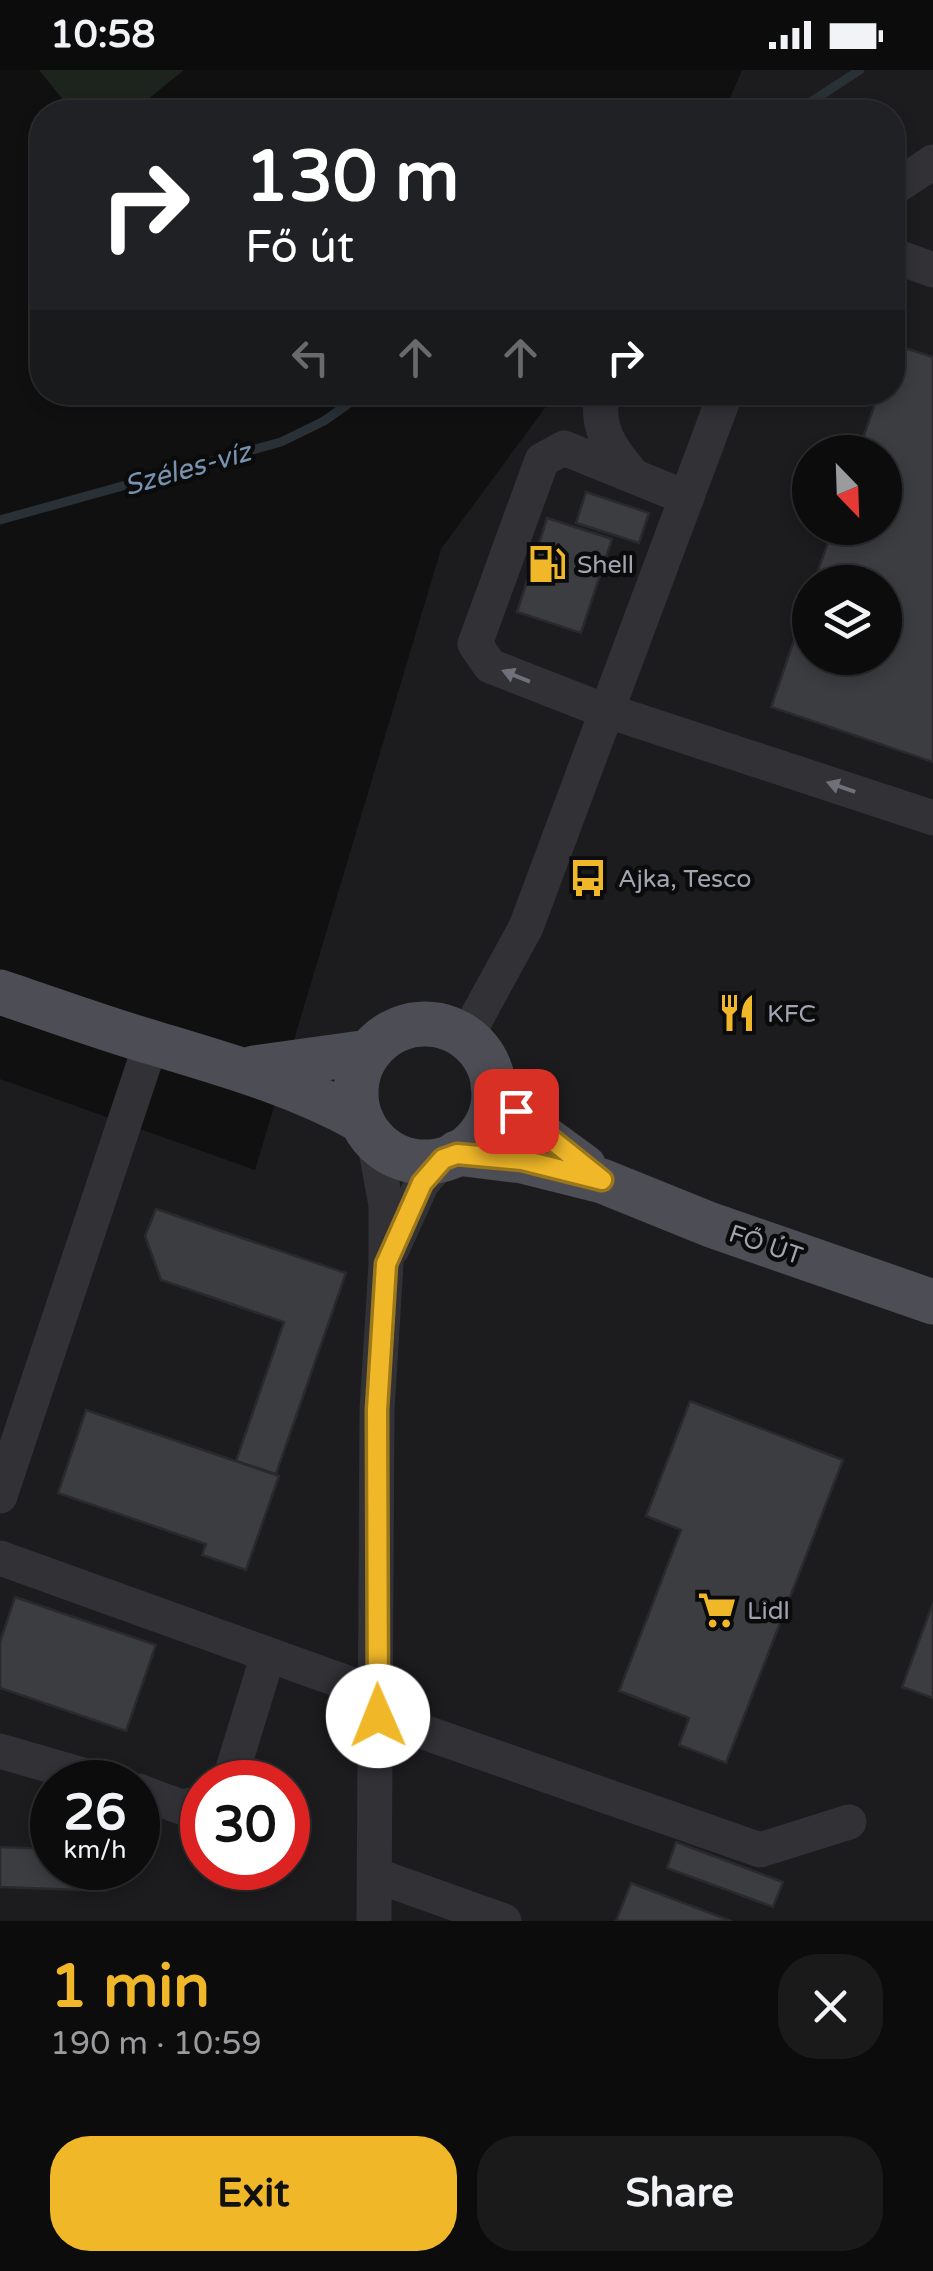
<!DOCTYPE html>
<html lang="en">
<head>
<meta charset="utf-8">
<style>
	body { margin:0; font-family:"Varela Round",sans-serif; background:#1a1a1b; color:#f1f3f6; height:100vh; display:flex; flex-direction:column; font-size:38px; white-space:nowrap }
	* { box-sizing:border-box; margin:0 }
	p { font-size:32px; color:#9a9b9d }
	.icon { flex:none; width:55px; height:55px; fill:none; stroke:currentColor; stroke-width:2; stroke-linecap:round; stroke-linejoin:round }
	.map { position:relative; height:1851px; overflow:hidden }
	.details { display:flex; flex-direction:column; background:#0c0c0d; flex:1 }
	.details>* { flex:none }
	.guide { position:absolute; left:30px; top:30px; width:875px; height:305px; border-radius:40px; box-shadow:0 5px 15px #0003,0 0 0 2px #2c2c2e; background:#202124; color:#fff; overflow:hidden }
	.needle { width:65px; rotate:157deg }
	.buttons { position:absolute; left:792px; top:365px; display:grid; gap:20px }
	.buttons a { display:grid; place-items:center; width:110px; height:110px; border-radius:50%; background:#0c0c0d; box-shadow:0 5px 15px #0003,0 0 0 2px #2c2c2e; font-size:50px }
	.speed { position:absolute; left:30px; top:1690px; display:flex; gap:20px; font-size:50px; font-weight:700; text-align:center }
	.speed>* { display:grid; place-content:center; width:130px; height:130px; border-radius:50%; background:#0c0c0d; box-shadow:0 5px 15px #0003,0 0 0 2px #2c2c2e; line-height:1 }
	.speed small { font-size:25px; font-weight:400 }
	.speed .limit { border:15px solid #d22; background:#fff; color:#111 }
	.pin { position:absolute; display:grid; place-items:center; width:85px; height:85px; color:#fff; margin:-42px; border-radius:20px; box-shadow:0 5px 15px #0006 }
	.me { position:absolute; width:110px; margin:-55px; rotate:359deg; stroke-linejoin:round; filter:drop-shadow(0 0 8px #0008) }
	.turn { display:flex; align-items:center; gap:35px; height:210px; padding:0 50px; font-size:45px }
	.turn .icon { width:130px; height:130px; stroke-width:2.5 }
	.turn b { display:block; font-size:70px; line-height:85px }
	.lanes { display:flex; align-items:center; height:95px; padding:0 50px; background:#0003; justify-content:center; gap:50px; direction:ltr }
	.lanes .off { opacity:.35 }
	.round { display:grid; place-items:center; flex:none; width:105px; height:105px; border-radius:40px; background:#1a1a1b }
	.headline { display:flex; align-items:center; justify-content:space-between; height:170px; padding:0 50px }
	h1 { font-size:60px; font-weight:800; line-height:75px; color:#f0b829 }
	.primary-button { display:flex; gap:20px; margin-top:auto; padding:20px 50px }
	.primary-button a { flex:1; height:115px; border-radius:40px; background:#f0b829; color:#111; font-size:40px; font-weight:800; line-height:115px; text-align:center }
	.primary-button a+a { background:#1a1a1b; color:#f1f3f6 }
	.status { display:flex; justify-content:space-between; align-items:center; height:70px; padding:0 50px; background:#0c0c0d; direction:ltr }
	.status svg { height:28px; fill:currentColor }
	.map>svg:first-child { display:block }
	.built { fill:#1c1c1e; fill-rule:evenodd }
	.green { fill:#1c241d }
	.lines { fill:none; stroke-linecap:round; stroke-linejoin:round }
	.stream { stroke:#293036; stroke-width:9 }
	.building { fill:#3c3d41; stroke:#2a2a2d; stroke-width:2.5 }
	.minor { stroke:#313136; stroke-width:35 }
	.major { stroke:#4d4e55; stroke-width:45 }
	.oneway { fill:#6f717a }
	.route-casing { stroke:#9c781b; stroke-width:25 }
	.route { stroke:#f0b829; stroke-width:18 }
	.labels { text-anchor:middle; stroke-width:9; stroke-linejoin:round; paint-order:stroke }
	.poi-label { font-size:25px; fill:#a1a5b2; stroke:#0b0b0c; text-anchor:start }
	.street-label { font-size:25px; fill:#a1a5b2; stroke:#0b0b0c }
	.water-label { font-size:28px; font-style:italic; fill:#7791ae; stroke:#0b0b0c }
</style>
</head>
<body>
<div class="status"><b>10:58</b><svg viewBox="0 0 49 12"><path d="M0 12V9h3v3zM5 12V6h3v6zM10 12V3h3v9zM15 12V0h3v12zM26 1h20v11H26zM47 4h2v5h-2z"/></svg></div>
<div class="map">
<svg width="933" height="1851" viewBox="0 0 933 1851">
	<rect width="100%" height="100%" fill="#101011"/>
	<path class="built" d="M742,0H933V1851H0V1009L255,1100L441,479L556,323L892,322V42H724ZM810,382H885V458H810ZM810,512H885V588H810ZM52,1712H138V1798H52ZM202,1712H288V1798H202Z"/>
	<polygon class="green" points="39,0 184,0 132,42 73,42"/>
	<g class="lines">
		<g class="stream">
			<polyline points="795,42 860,0"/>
			<polyline points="0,450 281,372 324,351 365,322"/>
		</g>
	</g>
	<g class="building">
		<polygon points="895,275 933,287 933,692 771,637 810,524 810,588 885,588 885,512 814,512 833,458 885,458 885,382 858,382 879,322 892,322"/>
		<polygon points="586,422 649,443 639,473 576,453"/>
		<polygon points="547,448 612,469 581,563 517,542"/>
		<polygon points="156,1139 346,1203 276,1404 236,1391 284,1252 161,1210 145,1166"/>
		<polygon points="690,1331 843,1390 726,1693 679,1675 689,1648 619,1621 681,1460 646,1446"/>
		<polygon points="86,1340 279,1406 246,1500 202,1485 206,1474 58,1423"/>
		<polygon points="15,1527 156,1575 126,1661 0,1618 0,1572"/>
		<polygon points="933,1533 933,1628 902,1617"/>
		<polygon points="676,1772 783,1812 773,1837 667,1798"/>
		<polygon points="0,1777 52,1779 52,1798 107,1798 106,1821 0,1817"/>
		<polygon points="631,1813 731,1851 616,1851"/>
	</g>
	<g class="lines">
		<g class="minor">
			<polyline points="892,119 933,92"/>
			<polyline points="892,185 933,200"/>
			<path d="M603,322C594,356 611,380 632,404"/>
			<polyline points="687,428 564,378 542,390 475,574 490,596 590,635 933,748"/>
			<polyline points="466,967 526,857 726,322"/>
			<polyline points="392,1179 422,1113 443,1089"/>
			<polyline points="0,1426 151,973"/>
			<polyline points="0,1488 378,1624"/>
			<polyline points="378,1646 760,1780 849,1752"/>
			<polyline points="0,1681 107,1712"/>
			<polyline points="229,1712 268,1585"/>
			<polyline points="138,1721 181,1737 202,1733"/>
			<polyline points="375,1805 504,1851"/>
			<polyline points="374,1851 377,1340 386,1194 386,1135 374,1069"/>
		</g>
		<g class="major">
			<path d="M0,922C51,939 102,958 154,973C227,995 295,1014 362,1051"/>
			<circle cx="425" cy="1023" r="69"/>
			<polyline points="254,998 369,982"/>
			<polyline points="493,1016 539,1064 584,1097"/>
			<polyline points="457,1083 522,1091 602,1111 711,1155 933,1232"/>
		</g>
	</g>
	<defs><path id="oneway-solid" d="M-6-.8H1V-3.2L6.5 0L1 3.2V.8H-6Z" transform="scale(2.5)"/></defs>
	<g class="oneway">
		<use href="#oneway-solid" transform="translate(516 606) rotate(-158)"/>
		<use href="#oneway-solid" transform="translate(841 717) rotate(-161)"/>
	</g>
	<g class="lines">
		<g class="route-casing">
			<polyline id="route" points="378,1646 377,1340 386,1194 422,1113 443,1089 457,1084 522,1090 602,1110 516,1041"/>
		</g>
		<use href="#route" class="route"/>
	</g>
	<defs>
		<g id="fuel-bare" transform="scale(3)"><path d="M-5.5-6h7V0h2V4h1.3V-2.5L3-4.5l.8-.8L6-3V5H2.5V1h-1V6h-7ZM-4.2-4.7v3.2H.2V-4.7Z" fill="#f0b829" stroke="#0b0b0c" stroke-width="2.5" paint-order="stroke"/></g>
		<g id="bus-bare" transform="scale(3)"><path d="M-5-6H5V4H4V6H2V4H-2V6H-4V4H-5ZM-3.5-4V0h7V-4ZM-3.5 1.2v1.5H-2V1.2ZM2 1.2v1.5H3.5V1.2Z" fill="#f0b829" stroke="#0b0b0c" stroke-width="2.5" paint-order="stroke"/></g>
		<g id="restaurant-bare" transform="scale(3)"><path d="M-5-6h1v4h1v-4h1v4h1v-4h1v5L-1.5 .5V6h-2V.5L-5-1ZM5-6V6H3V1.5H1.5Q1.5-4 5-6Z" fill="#f0b829" stroke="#0b0b0c" stroke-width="2.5" paint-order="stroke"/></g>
		<g id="supermarket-bare" transform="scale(3)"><path d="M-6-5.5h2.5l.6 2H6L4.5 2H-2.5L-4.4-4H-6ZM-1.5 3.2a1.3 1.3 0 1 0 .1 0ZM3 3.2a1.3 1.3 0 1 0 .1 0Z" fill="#f0b829" stroke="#0b0b0c" stroke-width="2.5" paint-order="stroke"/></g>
	</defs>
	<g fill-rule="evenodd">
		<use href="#fuel-bare" x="547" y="494"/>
		<use href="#bus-bare" x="588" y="808"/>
		<use href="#restaurant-bare" x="737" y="943"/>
		<use href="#supermarket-bare" x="717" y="1540"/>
	</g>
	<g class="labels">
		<g class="poi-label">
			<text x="577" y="503">Shell</text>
			<text x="618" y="817">Ajka, Tesco</text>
			<text x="767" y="952">KFC</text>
			<text x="747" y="1549">Lidl</text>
		</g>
		<g class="street-label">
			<text transform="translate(766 1174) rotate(19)" y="9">FŐ ÚT</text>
		</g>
		<g class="water-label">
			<text transform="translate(187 398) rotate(-16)" y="10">Széles-víz</text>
		</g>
	</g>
</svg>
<div class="buttons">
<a><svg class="needle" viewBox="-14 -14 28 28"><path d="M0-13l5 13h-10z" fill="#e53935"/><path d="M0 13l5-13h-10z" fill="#9a9b9d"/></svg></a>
<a><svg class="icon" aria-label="layers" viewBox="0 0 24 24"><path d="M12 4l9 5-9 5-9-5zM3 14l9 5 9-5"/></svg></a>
</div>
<div class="speed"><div>26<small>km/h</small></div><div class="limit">30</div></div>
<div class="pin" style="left:516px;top:1041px;background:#d93025"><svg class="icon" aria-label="arrive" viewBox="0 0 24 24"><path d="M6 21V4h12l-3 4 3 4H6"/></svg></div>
<svg class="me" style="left:378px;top:1646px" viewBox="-20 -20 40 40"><circle r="19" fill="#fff"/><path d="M0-13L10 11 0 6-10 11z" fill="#f0b829"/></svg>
<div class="guide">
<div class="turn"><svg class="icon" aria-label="right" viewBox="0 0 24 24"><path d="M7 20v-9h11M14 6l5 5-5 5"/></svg><div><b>130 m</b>Fő út</div></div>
<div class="lanes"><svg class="icon off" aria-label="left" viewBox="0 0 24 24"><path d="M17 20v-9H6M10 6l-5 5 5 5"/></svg><svg class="icon off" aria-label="ahead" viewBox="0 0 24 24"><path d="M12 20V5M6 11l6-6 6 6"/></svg><svg class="icon off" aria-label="ahead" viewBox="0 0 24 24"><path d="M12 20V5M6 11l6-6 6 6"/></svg><svg class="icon" aria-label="right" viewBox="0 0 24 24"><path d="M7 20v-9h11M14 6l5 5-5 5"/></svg></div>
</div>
</div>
<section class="details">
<div class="headline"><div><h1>1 min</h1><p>190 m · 10:59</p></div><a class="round"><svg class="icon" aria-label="close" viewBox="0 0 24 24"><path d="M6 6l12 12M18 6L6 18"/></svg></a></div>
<div class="primary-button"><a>Exit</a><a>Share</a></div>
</section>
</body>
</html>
